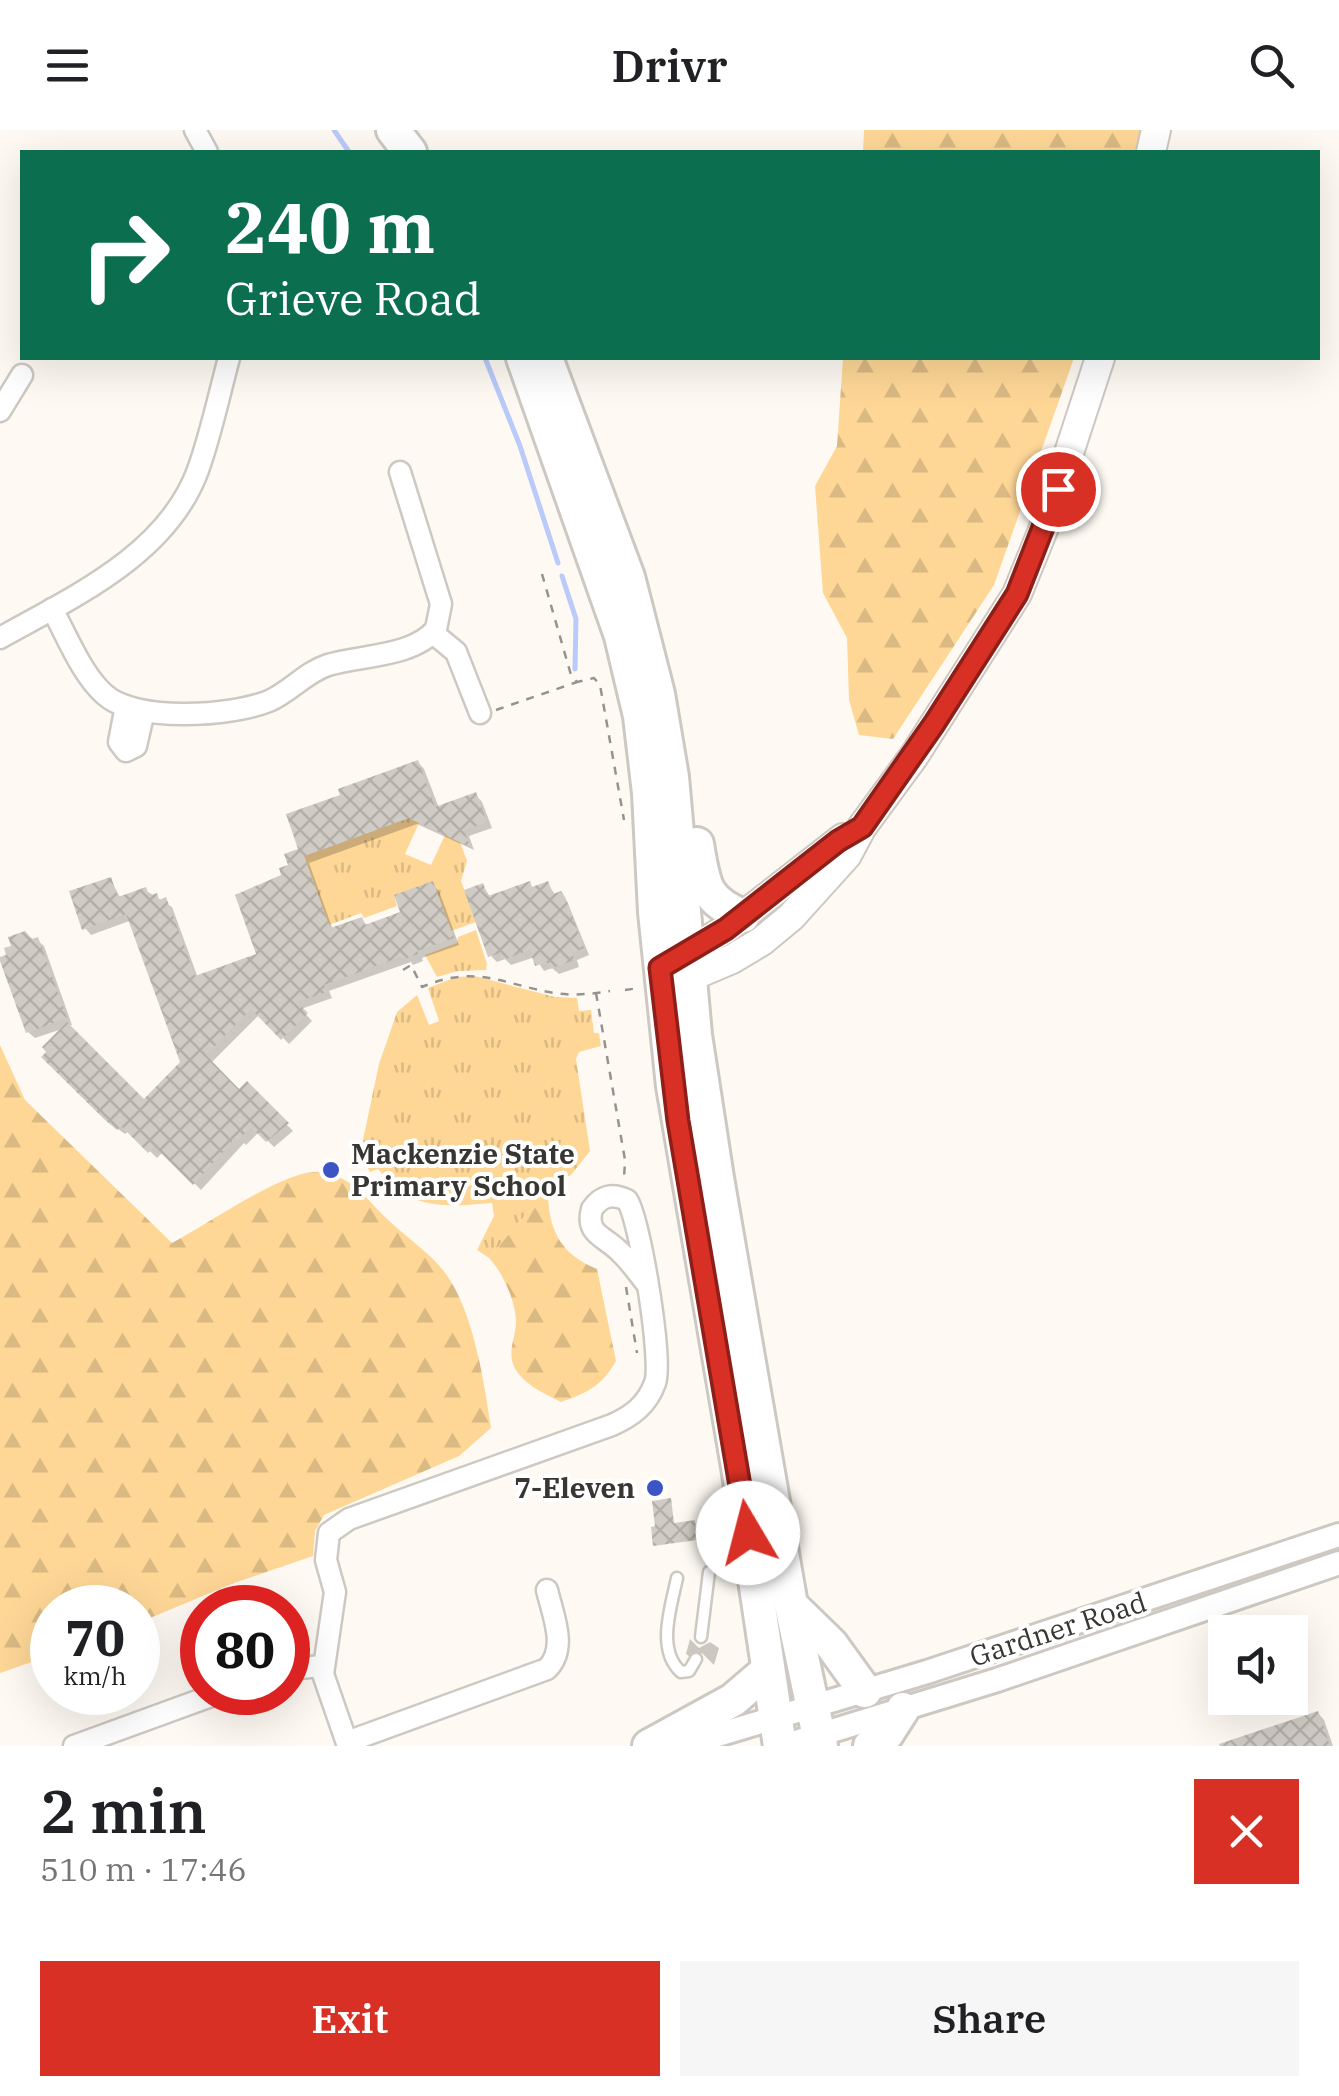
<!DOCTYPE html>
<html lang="en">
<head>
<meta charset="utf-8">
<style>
	body { margin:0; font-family:"IBM Plex Serif",serif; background:#f6f6f6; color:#202124; height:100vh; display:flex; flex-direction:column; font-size:38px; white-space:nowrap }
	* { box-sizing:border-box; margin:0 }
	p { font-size:32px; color:#757577 }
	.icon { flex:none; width:55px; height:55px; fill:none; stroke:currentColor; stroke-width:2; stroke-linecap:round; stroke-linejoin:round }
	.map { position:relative; height:1616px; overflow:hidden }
	.drawer { display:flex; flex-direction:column; background:#fff; flex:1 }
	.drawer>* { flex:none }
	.banner { position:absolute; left:20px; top:20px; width:1300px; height:210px; border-radius:0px; box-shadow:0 10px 40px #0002; background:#0b6e4f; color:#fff; overflow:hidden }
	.controls { position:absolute; left:1208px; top:1485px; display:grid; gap:20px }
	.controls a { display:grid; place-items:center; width:100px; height:100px; border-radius:0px; background:#fff; box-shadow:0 10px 40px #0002; font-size:50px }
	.speed { position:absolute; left:30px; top:1455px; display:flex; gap:20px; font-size:50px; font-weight:700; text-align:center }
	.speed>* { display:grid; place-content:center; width:130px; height:130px; border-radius:50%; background:#fff; box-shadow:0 10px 40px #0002; line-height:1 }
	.speed small { font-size:25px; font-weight:400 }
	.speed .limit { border:15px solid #d22; background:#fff; color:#111 }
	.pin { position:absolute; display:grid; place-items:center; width:85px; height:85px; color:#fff; margin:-42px; border:5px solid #fff; border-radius:50%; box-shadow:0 2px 10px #0007 }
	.me { position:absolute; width:110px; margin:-55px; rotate:352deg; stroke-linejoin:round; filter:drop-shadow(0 0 8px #0008) }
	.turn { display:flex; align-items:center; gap:35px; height:210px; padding:0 40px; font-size:45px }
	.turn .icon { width:130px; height:130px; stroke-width:2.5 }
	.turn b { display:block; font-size:70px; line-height:85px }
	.round { display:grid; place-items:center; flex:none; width:105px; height:105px; border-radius:0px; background:#f6f6f6 }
	.summary { display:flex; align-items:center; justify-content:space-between; height:170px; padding:0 40px }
	h1 { font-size:60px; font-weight:600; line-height:75px }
	.primary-button { display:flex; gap:20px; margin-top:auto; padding:20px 40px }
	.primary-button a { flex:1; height:115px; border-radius:0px; background:#d93025; color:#fff; font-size:40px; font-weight:600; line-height:115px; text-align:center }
	.primary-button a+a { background:#f6f6f6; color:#202124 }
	header { display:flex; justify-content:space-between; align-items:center; height:130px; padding:0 40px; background:#fff; font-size:45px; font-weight:600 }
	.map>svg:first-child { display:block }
	.grass { fill:url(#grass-tufts) }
	.forest { fill:url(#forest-firs) }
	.shadow { fill:#0003 }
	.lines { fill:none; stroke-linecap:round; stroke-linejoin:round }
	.stream { stroke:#bacafb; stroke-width:5 }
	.building { fill:url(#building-cross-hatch) }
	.service-casing { stroke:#cdc9c2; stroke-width:15 }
	.minor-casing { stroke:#cdc9c2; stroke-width:25 }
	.tertiary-casing { stroke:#cdc9c2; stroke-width:28 }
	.secondary-casing { stroke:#cdc9c2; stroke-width:32 }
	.trunk-casing { stroke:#cdc9c2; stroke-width:38 }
	.path { stroke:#96938e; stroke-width:2.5; stroke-dasharray:8 8; stroke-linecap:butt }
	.service { stroke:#fff; stroke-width:10 }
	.minor { stroke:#fff; stroke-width:20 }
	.tertiary { stroke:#fff; stroke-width:22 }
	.secondary { stroke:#fff; stroke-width:28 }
	.trunk { stroke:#fff; stroke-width:32 }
	.route-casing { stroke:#8d1f18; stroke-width:25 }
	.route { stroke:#d93025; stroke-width:18 }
	.poi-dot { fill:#3d54c7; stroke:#fff; stroke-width:4 }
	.labels { text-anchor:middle; stroke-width:8; stroke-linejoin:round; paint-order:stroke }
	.poi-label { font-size:28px; font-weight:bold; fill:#383633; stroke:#fff; text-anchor:start }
	.street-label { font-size:28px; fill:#383633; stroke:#fff }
</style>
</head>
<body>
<header><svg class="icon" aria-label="menu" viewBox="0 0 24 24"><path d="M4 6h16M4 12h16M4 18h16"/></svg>Drivr<svg class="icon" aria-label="search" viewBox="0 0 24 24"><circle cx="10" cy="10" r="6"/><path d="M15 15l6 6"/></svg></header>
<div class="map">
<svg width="1339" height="1616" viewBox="0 0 1339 1616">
	<defs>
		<pattern id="grass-tufts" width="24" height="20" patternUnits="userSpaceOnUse" patternTransform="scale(2.5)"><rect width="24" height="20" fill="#fed797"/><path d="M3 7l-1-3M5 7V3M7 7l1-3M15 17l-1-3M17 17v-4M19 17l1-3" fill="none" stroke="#dab983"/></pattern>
		<pattern id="forest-firs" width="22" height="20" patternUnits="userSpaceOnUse" patternTransform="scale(2.5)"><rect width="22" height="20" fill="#fed797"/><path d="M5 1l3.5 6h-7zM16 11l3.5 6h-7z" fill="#dab983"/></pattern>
		<pattern id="building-cross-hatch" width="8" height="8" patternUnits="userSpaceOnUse" patternTransform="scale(2.5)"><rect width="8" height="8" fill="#d0ccc5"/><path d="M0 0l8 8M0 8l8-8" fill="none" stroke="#b3b0aa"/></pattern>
	</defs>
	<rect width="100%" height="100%" fill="#fefaf3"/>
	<g class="grass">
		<polygon points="409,688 419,693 405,724 431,735 445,705 460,712 467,731 461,751 476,792 451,801 394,765 397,776 364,788 361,783 329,795 304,726"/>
		<polygon points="476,800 487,834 486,840 458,841 437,847 425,825 457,813 458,807"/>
		<path d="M475,846L555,867L577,868L579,881L591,880L594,903H599L601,916L579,922L576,929L590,1021L571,1045L552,1054L489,1128L477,1120L494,1086L492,1073C446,1077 410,1081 378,1039L370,1042L360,1024L379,934L397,882L417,865L429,895L439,891L428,858L456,847Z"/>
	</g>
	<g class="forest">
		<polygon points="864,0 1141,0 1136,22 863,22"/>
		<polygon points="843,228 1074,228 994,455 893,609 859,605 849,570 847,508 823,463 815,356 837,316"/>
		<path d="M0,915L25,970L172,1113C205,1096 283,1041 316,1042C348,1043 364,1066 384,1086C404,1106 430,1122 446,1144C474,1183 484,1252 491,1298L459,1326L324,1385L315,1401L313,1426L234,1453L138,1493V1478H52V1525L0,1543Z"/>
		<path d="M543,1064L548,1067C550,1104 563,1125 597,1139L616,1231C602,1256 587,1263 561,1272C545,1264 525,1255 516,1240C506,1224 515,1210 516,1193C516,1172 503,1143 489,1128Z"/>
	</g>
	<g class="shadow">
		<polygon points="418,632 424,639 439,678 476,665 482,672 492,698 469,706 474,720 417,694 309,733 333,800 361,789 368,796 403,784 432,754 439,761 459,815 422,828 423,831 413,835 411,832 329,861 332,868 301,879 312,891 289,914 260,884 211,933 239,962 247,954 293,1001 274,1017 259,1002 246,1015 244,1013 201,1060 163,1022 157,1028 129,1001 125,1004 115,997 65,898 35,908 28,902 9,826 37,810 44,816 72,895 68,896 144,972 183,933 132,790 91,805 85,798 110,749 121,769 145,760 172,777 198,848 259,826 284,747 343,667"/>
		<polygon points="548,754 556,766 560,764 567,771 589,825 577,830 579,837 559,844 552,838 544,841 535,827 511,835 505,829 497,832 490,825 483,756 491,768"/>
		<polygon points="690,1509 699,1518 710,1512 719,1518 714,1535 702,1523 693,1529 686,1524"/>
		<polygon points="1318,1583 1324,1590 1333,1616 1220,1616"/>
	</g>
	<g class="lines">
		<g class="stream">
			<polyline points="334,0 349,22"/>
			<polyline points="485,228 520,316 558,433"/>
			<polyline points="562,446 576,489 575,539"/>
		</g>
	</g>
	<g class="building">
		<polygon points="418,630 435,677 476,662 487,692 464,700 470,717 409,688 304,726 330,798 362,787 365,795 400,782 394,765 433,751 454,808 417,821 418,824 404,829 403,826 324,855 327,862 297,872 308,883 281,910 251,879 206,925 239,959 247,951 289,993 266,1012 251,997 238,1010 235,1008 193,1055 155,1017 148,1023 121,996 117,1000 105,990 41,927 46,922 42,917 67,892 144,969 180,932 126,784 82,800 69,761 111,747 118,767 146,757 149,766 157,763 159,770 166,767 195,846 256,824 235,765 281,745 279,738 288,735 284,724 298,719 286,684 340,665 338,659"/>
		<polygon points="530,751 532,757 548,751 553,764 561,761 566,769 584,818 572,823 574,830 550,839 547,832 535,836 530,820 502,830 500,823 488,827 464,760 483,753 488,766"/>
		<polygon points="25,801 32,809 38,807 67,888 26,903 0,831 0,827 6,825 4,818 11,816 8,807"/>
		<polygon points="671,1368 674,1393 695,1390 697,1410 653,1416 651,1397 655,1396 652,1371"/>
		<polygon points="1318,1581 1330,1616 1220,1616 1219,1614"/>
	</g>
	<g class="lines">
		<g class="service-casing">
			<g id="service">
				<path d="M677,1448C671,1477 656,1520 681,1542L689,1541L696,1529"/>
				<polyline points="701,1507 709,1442"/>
			</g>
		</g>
		<g class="minor-casing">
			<g id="minor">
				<polyline points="195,0 207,22"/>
				<polyline points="0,281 22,245"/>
				<path d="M52,479C67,506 81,543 104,564C135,593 232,586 269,571C290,562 306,542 328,535C361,525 413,527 436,499L441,474L400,342"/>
				<polyline points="433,503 456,522 480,583"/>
				<path d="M0,508C73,467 167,425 198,340C211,304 219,265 229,228"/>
				<polyline points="126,576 119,612 126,621 136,616 144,581"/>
				<polyline points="288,1539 322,1536"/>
				<path d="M347,1612L547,1539C568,1518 553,1486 547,1460"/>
				<polyline points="74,1616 222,1562"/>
				<path d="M348,1616L323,1544L335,1462L326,1430L329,1403L349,1389L612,1295C632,1286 647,1275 655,1253C663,1231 640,1089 627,1070C612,1063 601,1066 592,1079C585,1105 605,1106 620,1122C630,1131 638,1143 646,1153"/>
			</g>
		</g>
		<g class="tertiary-casing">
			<g id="tertiary">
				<polyline points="681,1616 927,1542 1339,1405"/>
				<polyline points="783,1616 997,1550 1339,1433"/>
			</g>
		</g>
		<g class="secondary-casing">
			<g id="secondary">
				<polyline points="1151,22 1156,0"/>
				<polyline points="672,832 726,799 843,708"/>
				<polyline points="673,854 732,829 762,811 791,787 847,725 862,697 914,626 1017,464 1047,390 1100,228"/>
			</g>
		</g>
		<g class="trunk-casing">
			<g id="trunk">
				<polyline points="393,0 410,22"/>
				<polyline points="523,228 621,506 640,586 649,663 655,782 673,956 738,1337 780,1616"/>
				<polyline points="546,228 628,447 658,564 672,647 695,905 717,1048 791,1475 821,1616"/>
				<path d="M697,714C704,753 703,770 743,786"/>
				<polyline points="791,1475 831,1514 865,1561"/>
				<polyline points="649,1616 733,1570 768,1540"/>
				<polyline points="870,1616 887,1604 903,1579"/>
			</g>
		</g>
		<g class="path">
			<polyline points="542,444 571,545 577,552 594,548 600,555 624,690"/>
			<polyline points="496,580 577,552"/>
			<path d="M403,840L411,835L422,857C476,834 502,854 554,863C573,866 592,864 610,861"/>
			<polyline points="625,860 639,858"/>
			<polyline points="596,863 625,1030 624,1049"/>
			<polyline points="626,1157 637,1223"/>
		</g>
		<use href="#service" class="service"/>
		<use href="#minor" class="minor"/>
		<use href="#tertiary" class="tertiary"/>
		<use href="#secondary" class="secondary"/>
		<use href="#trunk" class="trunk"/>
	</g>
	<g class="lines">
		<g class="route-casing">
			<polyline id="route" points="748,1403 678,991 660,838 726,799 838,711 862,697 934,594 1017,464 1058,359"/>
		</g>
		<use href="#route" class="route"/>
	</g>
	<g class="poi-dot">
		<circle cx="331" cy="1040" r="10"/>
		<circle cx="655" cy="1358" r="10"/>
	</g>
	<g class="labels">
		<g class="poi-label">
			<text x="351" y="1034">Mackenzie State<tspan x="351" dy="32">Primary School</tspan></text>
			<text x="635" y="1368" text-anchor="end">7-Eleven</text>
		</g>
		<g class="street-label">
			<text transform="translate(1058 1499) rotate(-18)" y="10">Gardner Road</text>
		</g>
	</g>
</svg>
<div class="controls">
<a><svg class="icon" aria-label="sound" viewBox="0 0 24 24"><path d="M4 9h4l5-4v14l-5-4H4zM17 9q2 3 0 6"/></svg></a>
</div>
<div class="speed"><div>70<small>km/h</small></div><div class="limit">80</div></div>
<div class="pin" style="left:1058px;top:359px;background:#d93025"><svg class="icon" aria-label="arrive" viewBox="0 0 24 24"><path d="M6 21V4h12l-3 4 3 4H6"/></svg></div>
<svg class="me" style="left:748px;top:1403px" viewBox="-20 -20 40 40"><circle r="19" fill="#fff"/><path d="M0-13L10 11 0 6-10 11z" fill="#d93025"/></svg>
<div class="banner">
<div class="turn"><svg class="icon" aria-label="right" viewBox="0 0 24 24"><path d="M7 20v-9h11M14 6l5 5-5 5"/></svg><div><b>240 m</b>Grieve Road</div></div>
</div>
</div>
<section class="drawer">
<div class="summary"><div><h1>2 min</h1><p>510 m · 17:46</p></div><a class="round" style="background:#d93025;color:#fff"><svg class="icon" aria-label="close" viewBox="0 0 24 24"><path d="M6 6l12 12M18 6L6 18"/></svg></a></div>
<div class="primary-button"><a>Exit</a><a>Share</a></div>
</section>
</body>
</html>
